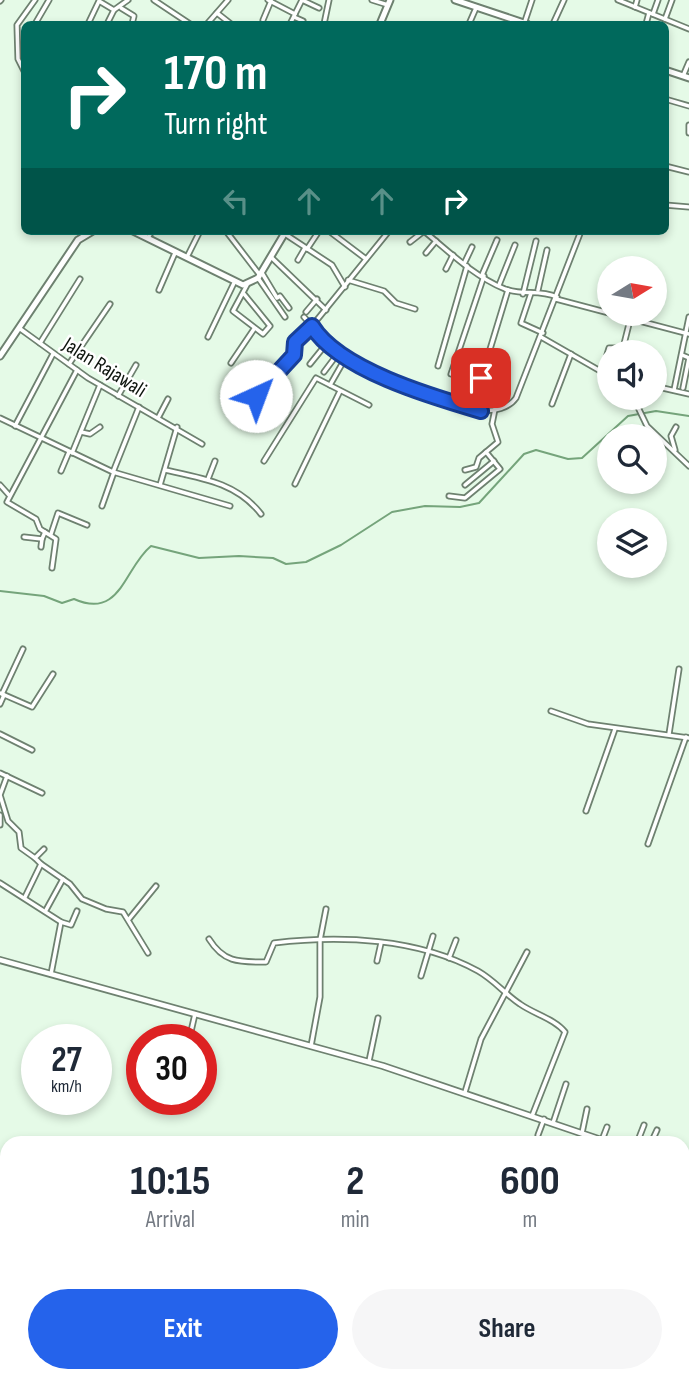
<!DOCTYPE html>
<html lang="en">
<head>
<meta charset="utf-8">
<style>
	body { margin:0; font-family:"Sofia Sans Condensed",sans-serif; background:#f6f6f7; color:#1f2937; height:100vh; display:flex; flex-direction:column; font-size:26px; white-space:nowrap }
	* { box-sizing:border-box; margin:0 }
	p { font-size:23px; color:#747a83 }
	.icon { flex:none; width:38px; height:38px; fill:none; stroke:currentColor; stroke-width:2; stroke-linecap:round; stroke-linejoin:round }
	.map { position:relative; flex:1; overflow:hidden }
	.side { position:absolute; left:0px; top:1136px; width:690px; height:247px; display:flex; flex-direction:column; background:#fff; border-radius:21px 21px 0 0; box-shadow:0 4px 10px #0003 }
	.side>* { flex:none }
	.hud { position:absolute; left:21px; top:21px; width:648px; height:214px; border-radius:10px; box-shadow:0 4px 10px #0003; background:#00695c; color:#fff; overflow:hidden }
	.needle { width:46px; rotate:79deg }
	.buttons { position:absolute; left:597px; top:256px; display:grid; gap:14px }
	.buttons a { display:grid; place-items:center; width:70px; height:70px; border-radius:50%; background:#fff; box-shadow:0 4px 10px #0003; font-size:35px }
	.speed { position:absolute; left:21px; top:1024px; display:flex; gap:14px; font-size:35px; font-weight:700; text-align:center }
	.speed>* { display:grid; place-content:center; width:91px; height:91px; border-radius:50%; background:#fff; box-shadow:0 4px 10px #0003; line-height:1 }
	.speed small { font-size:18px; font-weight:400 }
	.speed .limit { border:10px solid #d22; background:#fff; color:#111 }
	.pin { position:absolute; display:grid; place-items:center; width:60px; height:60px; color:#fff; margin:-30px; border-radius:14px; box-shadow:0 4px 10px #0006 }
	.me { position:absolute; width:77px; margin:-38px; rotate:43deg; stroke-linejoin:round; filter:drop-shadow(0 0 5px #0008) }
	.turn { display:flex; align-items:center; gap:24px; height:147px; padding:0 28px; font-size:32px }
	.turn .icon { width:91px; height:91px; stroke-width:2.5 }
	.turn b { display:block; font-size:49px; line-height:60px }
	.lanes { display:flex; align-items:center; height:66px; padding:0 28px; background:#0003; justify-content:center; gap:35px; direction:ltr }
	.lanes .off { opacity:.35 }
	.eta { display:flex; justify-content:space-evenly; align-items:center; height:119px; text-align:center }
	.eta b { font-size:42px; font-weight:700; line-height:49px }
	.action { display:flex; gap:14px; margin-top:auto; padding:14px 28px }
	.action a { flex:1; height:80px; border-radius:42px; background:#2563eb; color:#fff; font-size:28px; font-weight:700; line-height:80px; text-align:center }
	.action a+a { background:#f6f6f7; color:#1f2937 }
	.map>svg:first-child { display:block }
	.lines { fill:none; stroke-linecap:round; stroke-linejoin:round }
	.stream { stroke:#75a47b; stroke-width:2 }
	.minor-casing { stroke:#6e8170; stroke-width:7 }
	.tertiary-casing { stroke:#6e8170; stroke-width:8 }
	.secondary-casing { stroke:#6e8170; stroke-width:9 }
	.minor { stroke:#fff; stroke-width:3.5 }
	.tertiary { stroke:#fff; stroke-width:4.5 }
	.secondary { stroke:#fff; stroke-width:5 }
	.route-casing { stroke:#184099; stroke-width:18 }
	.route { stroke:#2563eb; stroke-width:12 }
	.labels { text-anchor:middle; stroke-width:5; stroke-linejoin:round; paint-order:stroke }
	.street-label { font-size:21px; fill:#0e150e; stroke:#fff }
</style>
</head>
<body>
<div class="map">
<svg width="689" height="1381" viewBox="0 0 689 1381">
	<rect width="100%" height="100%" fill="#e5fae7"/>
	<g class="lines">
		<path class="stream" d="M0,591L44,596L62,603L74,599C121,620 124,568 151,546L199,558L239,556L273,558L286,564L306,562L341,545L392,512L425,506L460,507L479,503L524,454L536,450L568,459L582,458L628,416L656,411L689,416"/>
		<g class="minor-casing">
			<g id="minor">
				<polyline points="154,0 190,24"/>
				<polyline points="268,0 295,14"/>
				<polyline points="302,0 319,8"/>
				<polyline points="372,0 388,5"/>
				<polyline points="618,0 689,29"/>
				<polyline points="0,1 1,0"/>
				<polyline points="635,7 637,0"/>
				<polyline points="121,8 134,16 132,24"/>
				<polyline points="217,13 231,24"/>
				<polyline points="653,14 658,0"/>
				<polyline points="294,17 303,21"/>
				<polyline points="665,19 672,0"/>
				<polyline points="263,20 271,1"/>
				<polyline points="35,24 49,0"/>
				<polyline points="88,24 99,1 114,10"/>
				<polyline points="107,24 114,10 128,0"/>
				<polyline points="207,24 228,0"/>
				<polyline points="290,24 302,0"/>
				<polyline points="324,24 329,0"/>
				<polyline points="469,24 476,8"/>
				<polyline points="524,24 532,0"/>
				<polyline points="553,24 564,0"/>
				<polyline points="646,24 649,13"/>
				<polyline points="23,46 24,43"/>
				<polyline points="24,71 18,59 17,25 35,0"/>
				<polyline points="683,76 689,62"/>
				<polyline points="665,99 689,106"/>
				<polyline points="689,125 689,133"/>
				<polyline points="665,166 689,172"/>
				<polyline points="665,205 689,207"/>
				<polyline points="226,231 259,274"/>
				<polyline points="329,231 366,259"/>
				<path d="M389,231L312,326C331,358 444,407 481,410C494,412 509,408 516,398L581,231"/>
				<path d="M424,231C448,251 475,277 505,289C524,296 538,289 557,297"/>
				<polyline points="526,231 532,231"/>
				<polyline points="285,234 332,265 345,287"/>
				<polyline points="148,238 152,231"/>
				<polyline points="410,242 424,231"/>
				<polyline points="307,249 319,231"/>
				<polyline points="426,253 436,241"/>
				<polyline points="187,257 200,231"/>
				<polyline points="272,258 326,310"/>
				<polyline points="298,260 305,248"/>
				<polyline points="464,264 472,247"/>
				<polyline points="446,269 453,255"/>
				<polyline points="262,273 277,298 280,296 289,308"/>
				<polyline points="482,275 497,240"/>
				<polyline points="258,278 285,317"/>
				<polyline points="348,280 384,291 396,303 415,309"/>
				<polyline points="499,285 515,245"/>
				<polyline points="159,290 175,253"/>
				<polyline points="538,290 547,250"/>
				<polyline points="531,293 521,323 543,333"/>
				<polyline points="244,294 270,326 263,334 233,311 247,285"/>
				<polyline points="523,294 536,241"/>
				<polyline points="556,299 689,334"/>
				<polyline points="306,312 317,299"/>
				<polyline points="19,328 88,378 202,444"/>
				<polyline points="208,337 234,283"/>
				<polyline points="541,337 609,376"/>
				<polyline points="40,343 80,279"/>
				<polyline points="682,355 689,358 683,388"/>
				<polyline points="231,363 254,329"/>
				<polyline points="69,364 110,304"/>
				<polyline points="310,364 327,343"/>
				<polyline points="438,366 467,266"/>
				<polyline points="654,367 656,360"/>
				<polyline points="602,371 609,348 623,348 630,320"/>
				<polyline points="324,372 339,352"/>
				<polyline points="451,374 484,276"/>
				<polyline points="330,385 346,357"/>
				<polyline points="654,386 689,394"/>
				<polyline points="674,390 689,317"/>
				<polyline points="118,396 136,365"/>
				<polyline points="633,397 647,426 689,466"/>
				<polyline points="552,404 571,354"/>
				<polyline points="242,410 295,354 295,342 312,326 304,317"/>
				<polyline points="481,410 475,400 477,392 508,290"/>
				<polyline points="0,418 113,472 230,506"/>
				<polyline points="158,418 168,399"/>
				<polyline points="15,426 53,354"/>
				<polyline points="81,432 90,434 100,427"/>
				<polyline points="675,450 671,436 676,427"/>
				<polyline points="72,453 100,385"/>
				<polyline points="264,461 316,378 369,405"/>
				<path d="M165,470C202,478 237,483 261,514"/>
				<polyline points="465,470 476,467 479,458 498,442 492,424 495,409"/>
				<polyline points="61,471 69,452"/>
				<polyline points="113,472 139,407"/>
				<polyline points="208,479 215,461"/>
				<polyline points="295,484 340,391"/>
				<polyline points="0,485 9,495"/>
				<polyline points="160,485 177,427"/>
				<polyline points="465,485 494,461"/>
				<polyline points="449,496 465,498 500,469 486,452"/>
				<polyline points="102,506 114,472"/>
				<polyline points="51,534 58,513 87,525"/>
				<polyline points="24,537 42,539 45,532"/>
				<polyline points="41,547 42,539"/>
				<polyline points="52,568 56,539 40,529 36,519 7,502 77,370"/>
				<polyline points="0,693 32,707 53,674"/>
				<polyline points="2,694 23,649"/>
				<polyline points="0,704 4,695"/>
				<polyline points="551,711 588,724 689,738"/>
				<polyline points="0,734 32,750"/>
				<polyline points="669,734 679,669"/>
				<polyline points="0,773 42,793"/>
				<polyline points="7,776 0,795 8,821 19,832 21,848 35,858"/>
				<polyline points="586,811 615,729"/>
				<polyline points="0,815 0,825"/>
				<polyline points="648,844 686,737"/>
				<polyline points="41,864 70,884 82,899 106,909 123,912 148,953"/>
				<polyline points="0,883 61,922 51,974"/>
				<polyline points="25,897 41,864 35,858 44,849"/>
				<polyline points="46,910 63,879"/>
				<polyline points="129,919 156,886"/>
				<polyline points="61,922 71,925 77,911"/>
				<path d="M209,939C224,963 239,962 266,962L274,943C340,935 418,938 478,971C494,980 505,994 520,1004C534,1014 555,1019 565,1032L532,1116"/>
				<polyline points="449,958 456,940"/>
				<polyline points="377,961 381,943"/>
				<polyline points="421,976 433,936"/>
				<polyline points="189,1040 195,1014"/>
				<polyline points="311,1046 320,997 320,940 326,909"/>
				<polyline points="369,1061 378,1018"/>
				<polyline points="465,1092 481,1039 527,952"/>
				<polyline points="553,1123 566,1084"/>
				<polyline points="582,1133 587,1109"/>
				<polyline points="538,1135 544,1119"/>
				<polyline points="602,1140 607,1127"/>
				<polyline points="637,1143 644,1125"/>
				<polyline points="651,1143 657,1130"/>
				<polyline points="682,1179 689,1182"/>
				<polyline points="169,1381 171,1376"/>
			</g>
		</g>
		<g class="tertiary-casing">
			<g id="tertiary">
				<polyline points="0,960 383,1066 610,1143"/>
				<polyline points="682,1172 689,1175"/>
			</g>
		</g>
		<g class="secondary-casing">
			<g id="secondary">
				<polyline points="455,0 527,24"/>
				<polyline points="380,24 390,0"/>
				<polyline points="665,70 689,78"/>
				<polyline points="133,231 243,285 258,278 286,231"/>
				<polyline points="0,356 78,240 93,231"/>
			</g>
		</g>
		<use href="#minor" class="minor"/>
		<use href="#tertiary" class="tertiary"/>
		<use href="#secondary" class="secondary"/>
	</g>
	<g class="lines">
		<g class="route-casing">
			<path id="route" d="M256,396L294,355L295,342L312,326C339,370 433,397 481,411L475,400L481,378"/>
		</g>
		<use href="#route" class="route"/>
	</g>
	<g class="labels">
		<g class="street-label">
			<text transform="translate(105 367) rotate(32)" y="7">Jalan Rajawali</text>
		</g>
	</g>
</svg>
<div class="buttons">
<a><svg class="needle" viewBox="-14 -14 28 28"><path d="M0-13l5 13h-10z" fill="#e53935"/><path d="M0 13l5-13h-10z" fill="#747a83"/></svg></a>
<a><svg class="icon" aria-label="sound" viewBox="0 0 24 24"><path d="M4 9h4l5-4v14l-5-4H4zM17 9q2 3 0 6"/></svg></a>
<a><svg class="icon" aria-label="search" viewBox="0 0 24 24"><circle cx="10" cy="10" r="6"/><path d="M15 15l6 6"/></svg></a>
<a><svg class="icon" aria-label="layers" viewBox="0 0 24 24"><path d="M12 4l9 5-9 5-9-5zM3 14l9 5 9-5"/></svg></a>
</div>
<div class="speed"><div>27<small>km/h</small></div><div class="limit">30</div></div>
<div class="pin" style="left:481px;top:378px;background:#d93025"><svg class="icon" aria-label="arrive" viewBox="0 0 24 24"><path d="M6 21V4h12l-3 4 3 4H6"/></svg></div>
<svg class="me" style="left:256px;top:396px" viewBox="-20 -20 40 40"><circle r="19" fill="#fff"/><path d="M0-13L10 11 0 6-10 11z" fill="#2563eb"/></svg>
<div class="hud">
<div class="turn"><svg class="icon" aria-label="right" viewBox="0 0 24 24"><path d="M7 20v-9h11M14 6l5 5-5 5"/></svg><div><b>170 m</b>Turn right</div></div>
<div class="lanes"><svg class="icon off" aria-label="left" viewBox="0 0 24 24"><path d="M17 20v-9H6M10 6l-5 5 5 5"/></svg><svg class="icon off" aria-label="ahead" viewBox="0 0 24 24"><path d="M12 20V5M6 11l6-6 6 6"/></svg><svg class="icon off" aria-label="ahead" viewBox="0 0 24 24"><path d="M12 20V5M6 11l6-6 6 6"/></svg><svg class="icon" aria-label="right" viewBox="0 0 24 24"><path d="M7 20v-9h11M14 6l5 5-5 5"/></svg></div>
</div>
<section class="side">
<div class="eta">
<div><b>10:15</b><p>Arrival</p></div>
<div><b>2</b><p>min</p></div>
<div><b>600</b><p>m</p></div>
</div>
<div class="action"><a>Exit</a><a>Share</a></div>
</section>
</div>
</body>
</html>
